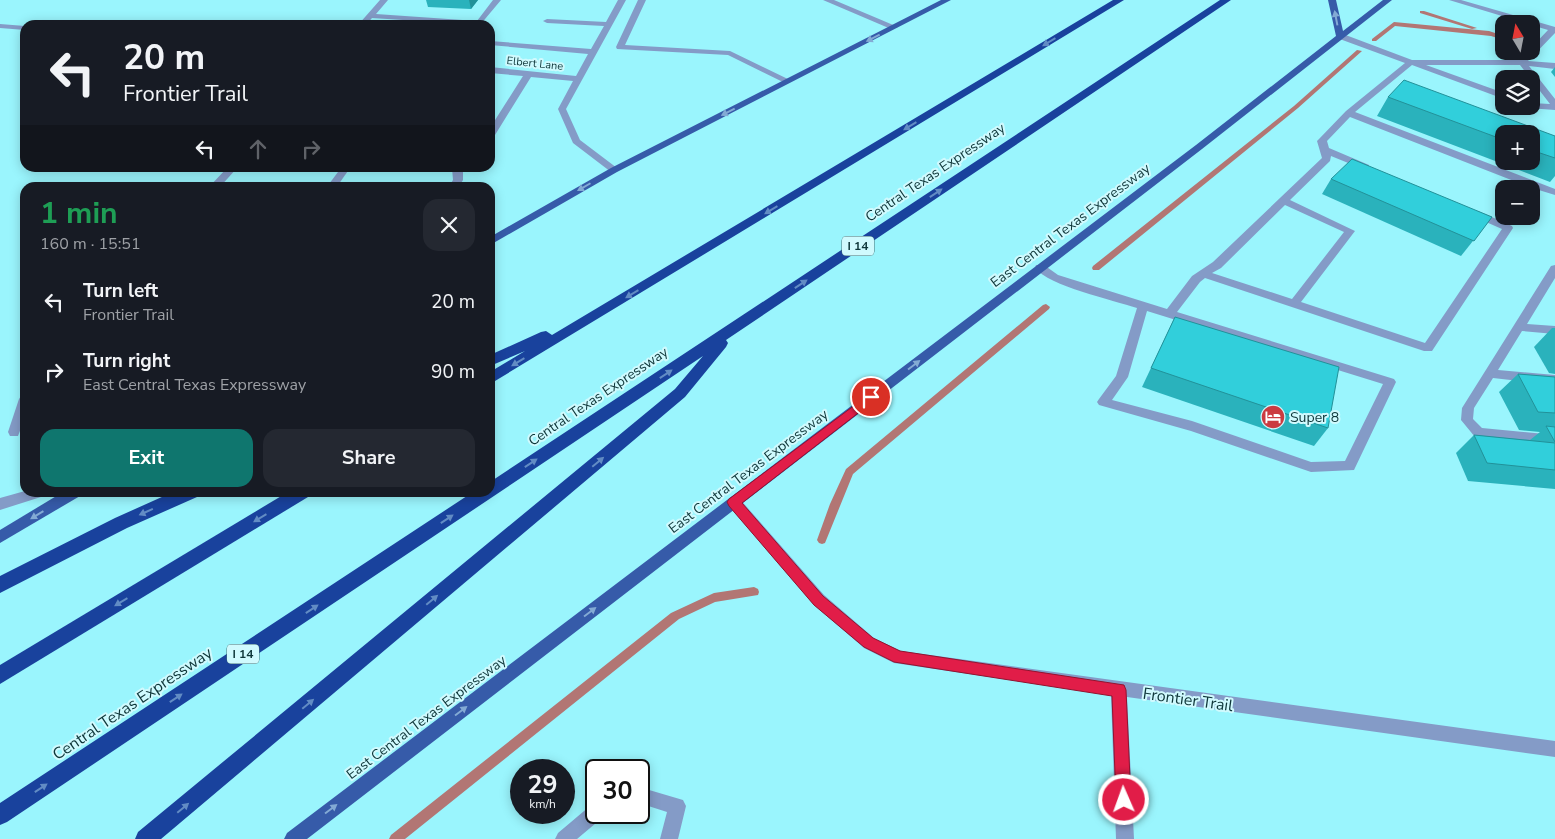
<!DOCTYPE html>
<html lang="en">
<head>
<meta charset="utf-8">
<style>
	body { margin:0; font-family:"Nunito Sans",sans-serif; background:#242831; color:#f1f3f6; height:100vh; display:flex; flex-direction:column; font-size:19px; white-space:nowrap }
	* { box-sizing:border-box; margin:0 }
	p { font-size:16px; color:#9ea1a6 }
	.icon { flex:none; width:28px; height:28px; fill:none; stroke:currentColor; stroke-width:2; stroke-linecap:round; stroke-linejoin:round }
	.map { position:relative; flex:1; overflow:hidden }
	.side { position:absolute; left:20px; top:182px; width:475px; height:315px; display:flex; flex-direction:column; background:#171b24; border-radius:15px; box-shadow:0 2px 12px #0003 }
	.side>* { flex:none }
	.top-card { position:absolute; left:20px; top:20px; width:475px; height:152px; border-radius:15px; box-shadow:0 2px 12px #0003; background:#171b24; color:#f1f3f6; overflow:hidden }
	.needle { width:32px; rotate:350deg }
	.buttons { position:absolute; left:1495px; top:15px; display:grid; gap:10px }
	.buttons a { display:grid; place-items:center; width:45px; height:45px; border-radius:10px; background:#171b24; box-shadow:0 2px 12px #0003; font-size:25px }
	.speed { position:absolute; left:510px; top:759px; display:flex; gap:10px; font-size:25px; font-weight:700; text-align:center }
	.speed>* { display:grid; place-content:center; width:65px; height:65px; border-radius:50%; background:#171b24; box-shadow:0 2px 12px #0003; line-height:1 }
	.speed small { font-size:12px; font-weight:400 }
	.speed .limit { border:2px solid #111; border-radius:8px; background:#fff; color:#111 }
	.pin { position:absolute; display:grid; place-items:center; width:42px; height:42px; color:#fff; margin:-21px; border:2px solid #fff; border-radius:50%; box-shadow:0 1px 5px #0007 }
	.me { position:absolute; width:55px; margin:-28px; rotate:358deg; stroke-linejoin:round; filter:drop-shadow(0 0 4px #0008) }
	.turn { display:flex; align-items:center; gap:18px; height:105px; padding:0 20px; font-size:22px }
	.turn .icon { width:65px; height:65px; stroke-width:2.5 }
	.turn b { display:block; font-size:35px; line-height:42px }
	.lanes { display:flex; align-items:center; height:48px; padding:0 20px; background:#0003; justify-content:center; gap:25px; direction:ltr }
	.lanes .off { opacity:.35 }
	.round { display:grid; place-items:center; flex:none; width:52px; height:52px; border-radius:15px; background:#242831 }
	.headline { display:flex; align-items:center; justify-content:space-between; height:85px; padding:0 20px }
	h1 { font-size:30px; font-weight:700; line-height:38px; color:#1e9e55 }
	.primary-button { display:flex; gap:10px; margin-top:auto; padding:10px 20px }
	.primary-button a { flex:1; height:58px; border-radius:15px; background:#0f766e; color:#fff; font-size:20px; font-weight:700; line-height:58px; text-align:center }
	.primary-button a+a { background:#242831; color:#f1f3f6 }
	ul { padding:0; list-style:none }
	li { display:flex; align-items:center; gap:15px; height:70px; padding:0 20px }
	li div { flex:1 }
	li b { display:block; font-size:19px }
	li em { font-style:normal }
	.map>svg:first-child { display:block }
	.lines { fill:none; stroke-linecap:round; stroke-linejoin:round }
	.stream { fill:#b27674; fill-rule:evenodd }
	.minor { fill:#849bc7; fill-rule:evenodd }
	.major { fill:#365ba9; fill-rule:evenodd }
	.highway { fill:#19429d; fill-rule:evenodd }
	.wall { fill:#2ab2bc; fill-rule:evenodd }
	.shaded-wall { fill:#229199 }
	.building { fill:#31cfdb; stroke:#229199 }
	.oneway { fill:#83aad4 }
	.oneway2 { fill:#628cc4 }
	.route { fill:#e11d48; stroke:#92132f }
	.labels { text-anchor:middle; stroke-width:4; stroke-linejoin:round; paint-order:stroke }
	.far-street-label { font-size:11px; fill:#0e3639; stroke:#d0fafe }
	.shield { fill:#d0fafe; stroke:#487174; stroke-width:1 }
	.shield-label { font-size:12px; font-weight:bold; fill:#0e3639 }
	.street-label { font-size:14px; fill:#0e3639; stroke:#d0fafe }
	.poi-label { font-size:14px; fill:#0e3639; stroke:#d0fafe; text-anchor:start }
	.near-street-label { font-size:16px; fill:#0e3639; stroke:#d0fafe }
</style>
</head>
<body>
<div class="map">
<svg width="1555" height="839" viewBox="0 0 1555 839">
	<rect width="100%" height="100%" fill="#9af5fd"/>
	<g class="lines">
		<g class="stream">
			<polygon points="1420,11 1424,11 1477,28 1472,29 1420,13"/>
			<polygon points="1394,22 1489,31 1504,36 1504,40 1491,36 1395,26 1376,41 1372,41 1372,39"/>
			<polygon points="1357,50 1362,51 1298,108 1099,270 1093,270 1092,268 1093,266 1294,106"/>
			<polygon points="1046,304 1050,307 1049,309 853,474 825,543 822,544 819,543 817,540 830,504 846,469 1043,305"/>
			<polygon points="754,587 758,589 759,592 758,595 715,602 679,619 405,839 389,839 391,835 671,613 714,593"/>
		</g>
		<g class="minor">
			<polygon points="380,0 388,0 376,14 477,21 493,0 501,0 480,25 372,18 366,25 358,25"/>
			<polygon points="618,0 626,0 566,109 580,140 617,168 617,172 611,172 573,143 558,109 573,81 531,77 495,135 490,138 490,128 523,76 490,73 490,67 576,76 588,54 490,45 490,41 591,49 604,26 547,23 543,21 547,19 606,22"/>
			<polygon points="638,0 646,0 625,45 730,51 792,81 785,83 728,55 617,49 616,47"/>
			<polygon points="823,0 834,0 898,27 891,29"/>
			<path d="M1449,0H1461L1555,27V33L1528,61L1555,63V69L1529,66L1555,99V110L1528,108L1527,106H1531V103L1550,104L1520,65H1426L1504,93V99L1412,65L1355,112L1555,189V195L1529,187L1350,117L1327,141L1329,148L1369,165V169H1363L1331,156L1330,161L1290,200L1355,231L1301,302L1425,343L1502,229L1470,215V211H1478L1512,226L1513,228L1432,351H1424L1205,278L1200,282L1177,312L1394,379L1396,382L1354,470L1311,472L1191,431L1099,405L1097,402L1099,399L1116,376L1137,308C1113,300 1049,286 1035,268L1036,265H1044L1058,275L1167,309L1192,276L1213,262L1322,158L1317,141L1319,139L1346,111L1405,63L1337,38V34H1343L1412,60H1520L1529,51H1531V48L1548,30ZM1285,205L1344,232L1292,299L1212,273L1221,268ZM1147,311L1383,384L1345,461L1311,462L1192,421L1112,400L1128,377Z"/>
			<polygon points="0,24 25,26 25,30 0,28"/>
			<polygon points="227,168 237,168 219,188 208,188"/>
			<polygon points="341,168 350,168 336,188 326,188"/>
			<polygon points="452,168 463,169 463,180 458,188 448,188 453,180"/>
			<polygon points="1555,265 1555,278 1527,324 1555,326 1555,334 1522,331 1498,370 1555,375 1555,385 1493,378 1474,408 1473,419 1482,428 1555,435 1555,445 1475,437 1461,420 1462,408 1551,266"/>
			<polygon points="25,394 25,418 18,436 10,436 8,432 19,399 21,396"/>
			<polygon points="25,491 25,492 45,492 44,496 0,510 0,498"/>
			<polygon points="734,496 739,498 824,595 874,638 901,651 1555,741 1555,757 1127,697 1134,839 1116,839 1111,695 894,663 864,648 814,605 729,506 727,502 729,498"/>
			<polygon points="639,787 683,800 686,806 678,839 660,839 667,812 639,803"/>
			<polygon points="596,804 596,812 604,812 602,818 577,839 555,839 558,833 590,806"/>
		</g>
		<g class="major">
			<polygon points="941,0 951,0 617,172 490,245 490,237 611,168"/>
			<polygon points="1328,0 1336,0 1343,31 1383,0 1392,0 1202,149 307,839 284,839 287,833 1196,145 1336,36"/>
			<polygon points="63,492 81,492 80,496 0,543 0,530"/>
		</g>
		<g class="highway">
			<polygon points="1113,0 1124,0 490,384 490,372 525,351 490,366 490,355 541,332 546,331 552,335"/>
			<polygon points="1220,0 1231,0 726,340 728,343 726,347 685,397 161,839 135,839 138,832 675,389 703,356 7,822 0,825 0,803 473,492 490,492 490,482"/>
			<polygon points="173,492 199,492 197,497 127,528 0,593 0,576 115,518"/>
			<polygon points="288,492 310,492 308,497 0,684 0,665"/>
		</g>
	</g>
	<g class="wall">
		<polygon points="426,0 478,0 471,9 428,7"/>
		<polygon points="1555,67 1555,77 1551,72"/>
		<path d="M1388,97L1555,136V176L1550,182L1377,116ZM1504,134H1531V161H1504Z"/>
		<polygon points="1331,179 1492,217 1461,256 1322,194"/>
		<polygon points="1175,317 1328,428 1314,446 1142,387"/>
		<polygon points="1552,328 1555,328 1555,374 1549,373 1534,347"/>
		<polygon points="1518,374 1555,377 1555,489 1468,481 1456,453 1474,435 1530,440 1540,432 1519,430 1499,392"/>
	</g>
	<polygon class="shaded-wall" points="469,0 478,0 471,9"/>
	<g class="building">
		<polygon points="1404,80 1555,136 1555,158 1531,150 1531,134 1504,134 1504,140 1388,97"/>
		<polygon points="1352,159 1492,217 1474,241 1331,179"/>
		<polygon points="1175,317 1339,367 1328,428 1151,368"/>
		<polygon points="1518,374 1555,377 1555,413 1538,412"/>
		<polygon points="1546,426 1555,427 1555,442"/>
		<polygon points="1474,435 1555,443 1555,470 1487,463"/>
	</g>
	<defs><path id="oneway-solid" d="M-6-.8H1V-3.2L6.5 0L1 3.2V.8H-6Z" transform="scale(1.25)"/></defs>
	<g class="oneway">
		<use href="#oneway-solid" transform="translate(1336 18) rotate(-101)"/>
		<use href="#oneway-solid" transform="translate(873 38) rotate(153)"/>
		<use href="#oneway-solid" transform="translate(728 112) rotate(153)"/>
		<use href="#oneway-solid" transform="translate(584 187) rotate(150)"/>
		<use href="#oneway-solid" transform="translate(914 365) rotate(-37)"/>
		<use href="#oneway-solid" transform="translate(37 515) rotate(149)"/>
		<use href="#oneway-solid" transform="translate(590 612) rotate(-37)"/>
		<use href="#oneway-solid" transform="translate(461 711) rotate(-37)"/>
		<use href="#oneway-solid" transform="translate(331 809) rotate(-37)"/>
	</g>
	<g class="oneway2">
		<use href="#oneway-solid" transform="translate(1049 42) rotate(149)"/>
		<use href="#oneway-solid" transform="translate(910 126) rotate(149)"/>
		<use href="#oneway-solid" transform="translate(936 193) rotate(-34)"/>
		<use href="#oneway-solid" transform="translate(771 210) rotate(149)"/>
		<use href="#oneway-solid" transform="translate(801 284) rotate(-34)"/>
		<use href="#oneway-solid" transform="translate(632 294) rotate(149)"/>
		<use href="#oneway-solid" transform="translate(518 362) rotate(149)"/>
		<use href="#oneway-solid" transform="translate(666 374) rotate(-34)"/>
		<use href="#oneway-solid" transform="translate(598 462) rotate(-40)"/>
		<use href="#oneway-solid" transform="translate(531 463) rotate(-34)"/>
		<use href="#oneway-solid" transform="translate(146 512) rotate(156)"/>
		<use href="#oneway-solid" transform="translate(260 518) rotate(149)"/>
		<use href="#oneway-solid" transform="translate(447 519) rotate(-34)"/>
		<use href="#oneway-solid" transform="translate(432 600) rotate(-40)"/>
		<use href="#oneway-solid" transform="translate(121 602) rotate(149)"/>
		<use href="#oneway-solid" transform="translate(312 609) rotate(-34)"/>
		<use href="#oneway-solid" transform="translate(176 698) rotate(-34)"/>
		<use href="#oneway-solid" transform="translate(308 704) rotate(-40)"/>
		<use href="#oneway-solid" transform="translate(41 788) rotate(-34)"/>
		<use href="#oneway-solid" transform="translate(183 808) rotate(-40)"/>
	</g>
	<polygon class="route" points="871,393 877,397 875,400 742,503 823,596 873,638 900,651 1124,685 1126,690 1131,800 1129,805 1124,808 1118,805 1116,800 1112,696 894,662 864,647 814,605 729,506 727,502 729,499"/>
	<defs>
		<g id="hotel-disc" transform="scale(1.25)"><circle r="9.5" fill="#cb3b41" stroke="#d0fafe"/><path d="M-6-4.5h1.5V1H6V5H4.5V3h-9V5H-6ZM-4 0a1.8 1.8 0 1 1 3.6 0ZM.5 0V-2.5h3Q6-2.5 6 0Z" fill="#fff"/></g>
	</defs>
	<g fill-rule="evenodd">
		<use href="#hotel-disc" x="1273" y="417"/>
	</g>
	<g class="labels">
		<g class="far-street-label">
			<text transform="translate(535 63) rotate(6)" y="4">Elbert Lane</text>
		</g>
		<g class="shield">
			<rect x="842" y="236.5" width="32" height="19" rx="4"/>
			<rect x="227" y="644.5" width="32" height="19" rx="4"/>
		</g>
		<g class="shield-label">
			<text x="858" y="250">I 14</text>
			<text x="243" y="658">I 14</text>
		</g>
		<g class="street-label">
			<text transform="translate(935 172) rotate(-34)" y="5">Central Texas Expressway</text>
			<text transform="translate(1070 225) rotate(-37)" y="5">East Central Texas Expressway</text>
			<text transform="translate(598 396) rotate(-34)" y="5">Central Texas Expressway</text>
			<text transform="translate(748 471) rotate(-37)" y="5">East Central Texas Expressway</text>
			<text transform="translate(426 717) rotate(-37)" y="5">East Central Texas Expressway</text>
		</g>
		<g class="poi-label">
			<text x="1290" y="422">Super 8</text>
		</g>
		<g class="near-street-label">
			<text transform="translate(1188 699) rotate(8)" y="6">Frontier Trail</text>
			<text transform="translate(132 703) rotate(-34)" y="6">Central Texas Expressway</text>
		</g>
	</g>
</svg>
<div class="buttons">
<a><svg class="needle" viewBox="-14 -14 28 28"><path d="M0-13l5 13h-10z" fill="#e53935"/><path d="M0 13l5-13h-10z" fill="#9ea1a6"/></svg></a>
<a><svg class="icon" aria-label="layers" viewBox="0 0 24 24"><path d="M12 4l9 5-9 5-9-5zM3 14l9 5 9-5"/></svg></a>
<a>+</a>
<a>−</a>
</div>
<div class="speed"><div>29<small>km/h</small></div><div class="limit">30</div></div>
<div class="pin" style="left:871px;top:397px;background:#d93025"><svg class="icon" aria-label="arrive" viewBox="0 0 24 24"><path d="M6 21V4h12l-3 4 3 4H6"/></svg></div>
<svg class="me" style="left:1124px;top:800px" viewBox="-20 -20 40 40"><circle r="17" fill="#e11d48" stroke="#fff" stroke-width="3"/><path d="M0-11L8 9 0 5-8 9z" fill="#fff"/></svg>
<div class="top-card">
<div class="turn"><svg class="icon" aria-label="left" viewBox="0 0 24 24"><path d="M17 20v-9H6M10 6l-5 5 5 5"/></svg><div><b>20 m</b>Frontier Trail</div></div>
<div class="lanes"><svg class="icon" aria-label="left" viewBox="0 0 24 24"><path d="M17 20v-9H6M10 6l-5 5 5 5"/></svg><svg class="icon off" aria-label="ahead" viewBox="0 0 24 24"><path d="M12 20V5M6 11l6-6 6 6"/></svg><svg class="icon off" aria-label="right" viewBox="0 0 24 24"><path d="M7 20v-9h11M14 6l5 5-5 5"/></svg></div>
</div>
<section class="side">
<div class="headline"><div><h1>1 min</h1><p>160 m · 15:51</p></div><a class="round"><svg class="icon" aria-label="close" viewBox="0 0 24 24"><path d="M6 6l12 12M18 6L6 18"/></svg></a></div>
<ul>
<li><svg class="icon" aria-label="left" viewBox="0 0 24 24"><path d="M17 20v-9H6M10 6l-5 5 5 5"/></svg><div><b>Turn left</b><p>Frontier Trail</p></div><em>20 m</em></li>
<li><svg class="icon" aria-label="right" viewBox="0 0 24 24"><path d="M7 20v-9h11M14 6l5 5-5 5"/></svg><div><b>Turn right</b><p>East Central Texas Expressway</p></div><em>90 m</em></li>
</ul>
<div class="primary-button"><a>Exit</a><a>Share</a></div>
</section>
</div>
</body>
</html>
